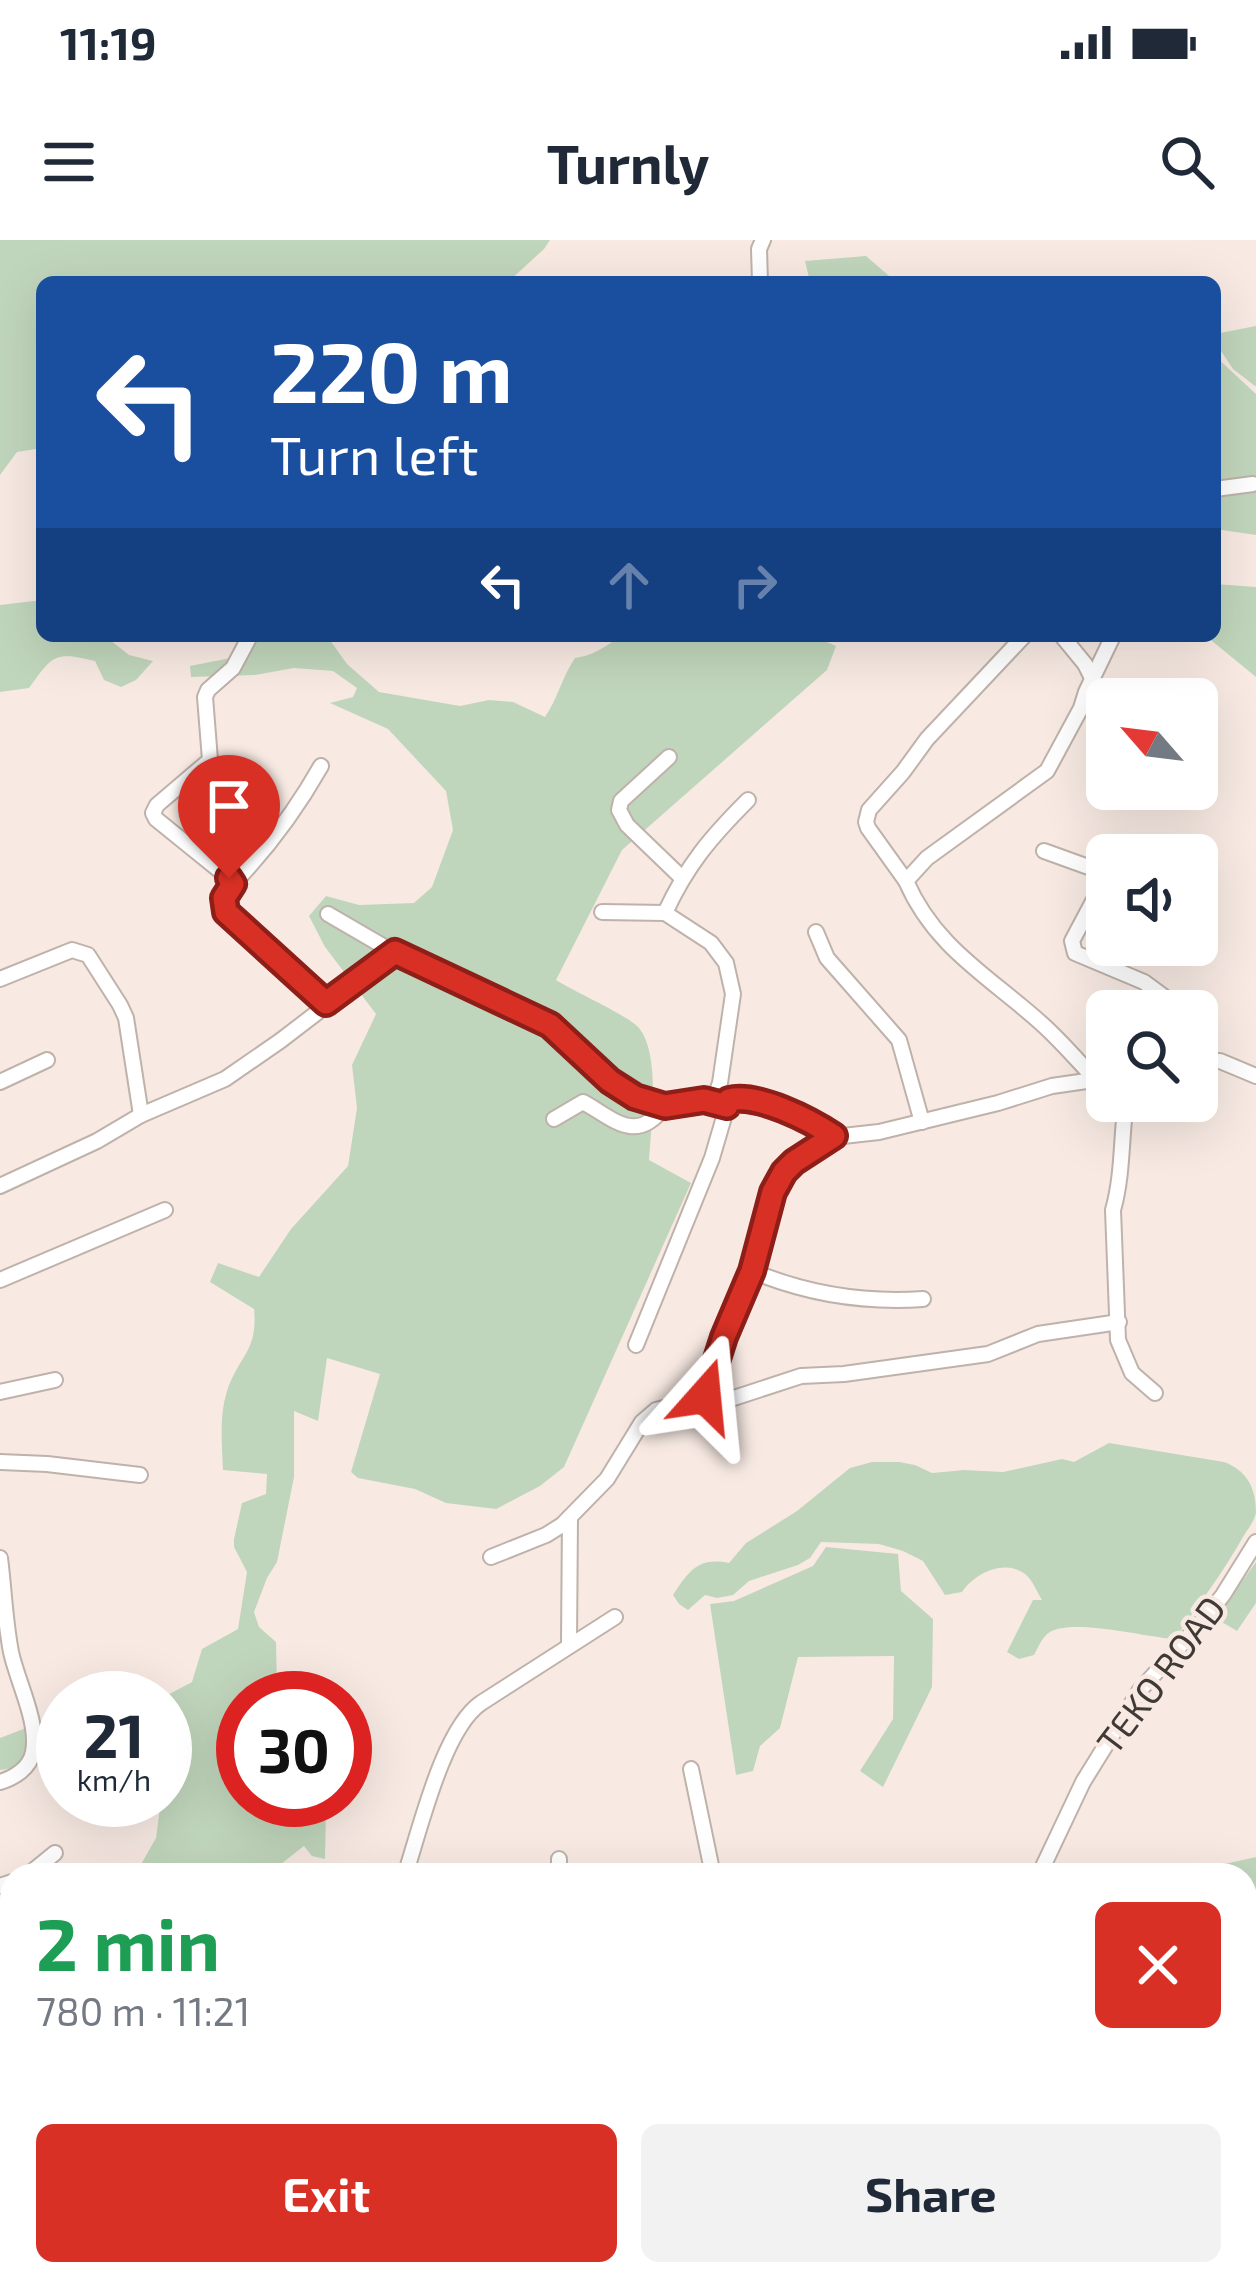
<!DOCTYPE html>
<html lang="en">
<head>
<meta charset="utf-8">
<style>
	body { margin:0; font-family:"Exo 2",sans-serif; background:#f2f2f3; color:#1f2937; height:100vh; display:flex; flex-direction:column; font-size:45px; white-space:nowrap }
	* { box-sizing:border-box; margin:0 }
	p { font-size:39px; color:#747a83 }
	.icon { flex:none; width:66px; height:66px; fill:none; stroke:currentColor; stroke-width:2; stroke-linecap:round; stroke-linejoin:round }
	.map { position:relative; flex:1; overflow:hidden }
	.details { position:absolute; left:0px; top:1623px; width:1257px; height:423px; display:flex; flex-direction:column; background:#fff; border-radius:36px 36px 0 0; box-shadow:0 12px 48px #0002 }
	.details>* { flex:none }
	.banner { position:absolute; left:36px; top:36px; width:1185px; height:366px; border-radius:18px; box-shadow:0 12px 48px #0002; background:#1a4fa0; color:#fff; overflow:hidden }
	.needle { width:78px; rotate:298deg }
	.controls { position:absolute; left:1086px; top:438px; display:grid; gap:24px }
	.controls a { display:grid; place-items:center; width:132px; height:132px; border-radius:18px; background:#fff; box-shadow:0 12px 48px #0002; font-size:60px }
	.speed { position:absolute; left:36px; top:1431px; display:flex; gap:24px; font-size:60px; font-weight:700; text-align:center }
	.speed>* { display:grid; place-content:center; width:156px; height:156px; border-radius:50%; background:#fff; box-shadow:0 12px 48px #0002; line-height:1 }
	.speed small { font-size:30px; font-weight:400 }
	.speed .limit { border:18px solid #d22; background:#fff; color:#111 }
	.pin { position:absolute; display:grid; place-items:center; width:102px; height:102px; color:#fff; margin:-123px -51px; border-radius:50% 50% 50% 0; rotate:-45deg; box-shadow:0 0 12px #0007 }
	.pin .icon { rotate:45deg }
	.me { position:absolute; width:132px; margin:-66px; rotate:18deg; stroke-linejoin:round; filter:drop-shadow(0 0 9px #0008) }
	.turn { display:flex; align-items:center; gap:42px; height:252px; padding:0 36px; font-size:54px }
	.turn .icon { width:156px; height:156px; stroke-width:2.5 }
	.turn b { display:block; font-size:84px; line-height:102px }
	.lanes { display:flex; align-items:center; height:114px; padding:0 36px; background:#0003; justify-content:center; gap:60px; direction:ltr }
	.lanes .off { opacity:.35 }
	.round { display:grid; place-items:center; flex:none; width:126px; height:126px; border-radius:18px; background:#f2f2f3 }
	.headline { display:flex; align-items:center; justify-content:space-between; height:204px; padding:0 36px }
	h1 { font-size:72px; font-weight:700; line-height:90px; color:#1e9e55 }
	.primary-button { display:flex; gap:24px; margin-top:auto; padding:24px 36px }
	.primary-button a { flex:1; height:138px; border-radius:18px; background:#d93025; color:#fff; font-size:48px; font-weight:700; line-height:138px; text-align:center }
	.primary-button a+a { background:#f2f2f3; color:#1f2937 }
	.status { display:flex; justify-content:space-between; align-items:center; height:84px; padding:0 60px; background:#fff; direction:ltr }
	.status svg { height:33px; fill:currentColor }
	header { display:flex; justify-content:space-between; align-items:center; height:156px; padding:0 36px; background:#fff; font-size:54px; font-weight:700 }
	.map>svg:first-child { display:block }
	.green { fill:#c0d6bc }
	.lines { fill:none; stroke-linecap:round; stroke-linejoin:round }
	.minor-casing { stroke:#beb2aa; stroke-width:18 }
	.minor { stroke:#fff; stroke-width:14 }
	.route-casing { stroke:#8d1f18; stroke-width:30 }
	.route { stroke:#d93025; stroke-width:21 }
	.labels { text-anchor:middle; stroke-width:9; stroke-linejoin:round; paint-order:stroke }
	.street-label { font-size:36px; fill:#403a37; stroke:#f8eae3 }
</style>
</head>
<body>
<div class="status"><b>11:19</b><svg viewBox="0 0 49 12"><path d="M0 12V9h3v3zM5 12V6h3v6zM10 12V3h3v9zM15 12V0h3v12zM26 1h20v11H26zM47 4h2v5h-2z"/></svg></div>
<header><svg class="icon" aria-label="menu" viewBox="0 0 24 24"><path d="M4 6h16M4 12h16M4 18h16"/></svg>Turnly<svg class="icon" aria-label="search" viewBox="0 0 24 24"><circle cx="10" cy="10" r="6"/><path d="M15 15l6 6"/></svg></header>
<div class="map">
<svg width="1256" height="2045" viewBox="0 0 1256 2045">
	<rect width="100%" height="100%" fill="#f8eae3"/>
	<g class="green">
		<polygon points="0,0 550,0 544,9 508,42 42,42 42,208 17,212 0,235"/>
		<polygon points="866,16 896,42 810,42 805,21"/>
		<polygon points="1256,86 1256,146 1255,146 1233,129 1221,111 1215,110 1215,94"/>
		<polygon points="1215,116 1256,154 1256,295 1215,289"/>
		<polygon points="1215,344 1256,347 1256,437 1206,396 1215,396"/>
		<path d="M42,360V396H105L129,415L153,421L136,440L121,447L104,440L95,421C54,411 53,415 29,448L0,452V365Z"/>
		<path d="M255,396H327L347,424L379,452L460,466L489,460L513,462L545,477C558,458 562,437 575,418C597,415 605,405 623,396H813L836,406L827,430L622,610L556,740C573,751 629,776 639,788C661,815 651,887 649,920L691,943L564,1227L540,1246L496,1269L446,1263L415,1249L358,1238L351,1232L380,1134L327,1118L318,1181L294,1171V1237L277,1322L267,1338L254,1372L259,1387L276,1402L277,1449L281,1458H243V1560H322L326,1566L325,1619L312,1616L304,1606L267,1635H135L156,1598L161,1560H165V1458H162L192,1442L202,1409L238,1389L247,1332L234,1307V1299L242,1263L266,1254L267,1234L223,1230C222,1204 219,1177 227,1151C239,1115 258,1112 254,1069L210,1042L218,1023L259,1037L291,989L348,926L357,868L352,825L376,774L325,707L309,676L326,656L359,665L414,663L432,647L453,590L446,551L388,489L330,463L353,457L357,448L333,431L294,428L255,435L191,437L190,426L241,416Z"/>
		<path d="M1109,1203L1224,1222C1246,1230 1256,1247 1256,1272C1255,1281 1247,1290 1243,1297C1223,1333 1198,1365 1175,1399C1146,1397 1073,1378 1050,1392C1042,1397 1039,1406 1034,1415L1019,1419L1007,1412L1033,1360H1042C1037,1352 1032,1339 1025,1334C1004,1318 974,1334 962,1352L945,1355L923,1321L903,1311L879,1304L821,1302L810,1318L798,1325L749,1341L733,1355L717,1358L705,1355L688,1370L679,1364L673,1355C689,1331 698,1317 729,1323L746,1303L797,1271L850,1228L872,1222H899L915,1225L932,1233L964,1230L1003,1232L1062,1219L1074,1222Z"/>
		<polygon points="826,1307 898,1314 901,1351 933,1379 932,1447 883,1547 860,1531 893,1479 894,1416 798,1417 780,1488 760,1506 753,1531 736,1535 710,1364 734,1361 813,1326"/>
		<polygon points="1256,1322 1256,1363 1237,1391 1215,1378"/>
		<polygon points="63,1479 63,1514 47,1523 0,1530 0,1498 47,1480"/>
		<polygon points="1256,1617 1256,1693 1245,1697 1245,1635 1190,1635 1202,1629"/>
	</g>
	<g class="lines">
		<g class="minor-casing">
			<g id="minor">
				<polyline points="760,42 759,9 763,0"/>
				<polyline points="1215,249 1253,244"/>
				<polyline points="250,396 233,428 208,450 205,457 210,520 157,565 153,573 156,579 229,638 233,644 224,659 226,672 326,763"/>
				<polyline points="1062,396 1085,424 1093,440"/>
				<polyline points="669,517 621,561 619,570 627,585 681,637"/>
				<polyline points="1044,611 1105,633 1106,637 1072,701 1075,713 1144,742 1163,756 1157,771"/>
				<polyline points="906,641 868,588 866,582 869,570 903,532 927,499 1024,396"/>
				<path d="M233,644C268,608 296,570 321,526"/>
				<polyline points="602,672 665,673 711,703 726,723 733,754 720,843 713,862"/>
				<path d="M665,673C687,625 711,597 748,560"/>
				<polyline points="328,674 395,713 406,716 489,758 550,785 610,841 635,857 665,866 704,860 727,866"/>
				<polyline points="816,692 827,718 899,800 922,882"/>
				<polyline points="0,739 72,710 88,715 120,765 126,778 141,875"/>
				<polyline points="1197,821 1220,821 1256,836"/>
				<path d="M1095,839C1078,821 1061,801 1042,784C990,737 935,708 906,641L927,618L1047,531L1081,468L1086,452L1113,396"/>
				<polyline points="0,842 47,820"/>
				<path d="M1126,861C1121,897 1123,935 1113,970L1118,1100L1132,1133L1155,1153"/>
				<path d="M554,879L583,862C614,879 636,905 665,866"/>
				<polyline points="0,946 97,901 141,875 225,839 280,801 395,713"/>
				<path d="M752,1031C807,1054 863,1063 923,1059"/>
				<polyline points="0,1040 165,970"/>
				<path d="M636,1105L712,918L729,860C758,853 809,880 834,897"/>
				<polyline points="0,1152 55,1140"/>
				<polyline points="703,1168 724,1097 752,1031 773,952 784,933 794,922 834,897 879,892 998,863 1052,846 1107,838"/>
				<polyline points="0,1222 47,1224 140,1235"/>
				<polyline points="491,1317 546,1295 562,1285 607,1239 642,1182 656,1170 664,1168 697,1170 801,1136 844,1134 988,1114 1038,1094 1119,1082"/>
				<path d="M0,1318C4,1349 5,1381 11,1412C17,1441 39,1482 33,1512C30,1528 14,1538 0,1542"/>
				<polyline points="569,1404 570,1277"/>
				<polyline points="691,1529 713,1635"/>
				<polyline points="559,1619 559,1635"/>
				<polyline points="28,1635 55,1613"/>
				<path d="M405,1635C420,1590 443,1489 481,1463L615,1377"/>
				<polyline points="1039,1635 1083,1542 1140,1450 1199,1385 1223,1355 1256,1302"/>
				<polyline points="0,1646 12,1642"/>
				<polyline points="1245,1765 1256,1769"/>
				<polyline points="1245,1868 1255,1869"/>
				<polyline points="0,1925 12,1924"/>
				<polyline points="725,2034 735,2038 813,2045"/>
				<polyline points="1111,2034 1131,2045"/>
				<polyline points="315,2045 333,2034"/>
				<polyline points="575,2045 585,2042"/>
				<polyline points="843,2045 853,2034"/>
			</g>
		</g>
		<use href="#minor" class="minor"/>
	</g>
	<g class="lines">
		<g class="route-casing">
			<path id="route" d="M229,638L233,644L224,658L226,672L326,763L395,712L550,785L610,841L635,857L665,866L704,860L727,866L729,860C758,853 810,880 834,896L794,922L784,932L773,952L752,1031L724,1097L705,1156"/>
		</g>
		<use href="#route" class="route"/>
	</g>
	<g class="labels">
		<g class="street-label">
			<text transform="translate(1161 1435) rotate(-53)" y="13">TEKO ROAD</text>
		</g>
	</g>
</svg>
<div class="controls">
<a><svg class="needle" viewBox="-14 -14 28 28"><path d="M0-13l5 13h-10z" fill="#e53935"/><path d="M0 13l5-13h-10z" fill="#747a83"/></svg></a>
<a><svg class="icon" aria-label="sound" viewBox="0 0 24 24"><path d="M4 9h4l5-4v14l-5-4H4zM17 9q2 3 0 6"/></svg></a>
<a><svg class="icon" aria-label="search" viewBox="0 0 24 24"><circle cx="10" cy="10" r="6"/><path d="M15 15l6 6"/></svg></a>
</div>
<div class="speed"><div>21<small>km/h</small></div><div class="limit">30</div></div>
<div class="pin" style="left:229px;top:638px;background:#d93025"><svg class="icon" aria-label="arrive" viewBox="0 0 24 24"><path d="M6 21V4h12l-3 4 3 4H6"/></svg></div>
<svg class="me" style="left:705px;top:1156px" viewBox="-20 -20 40 40"><path d="M0-17L14 15 0 8-14 15z" fill="#d93025" stroke="#fff" stroke-width="4"/></svg>
<div class="banner">
<div class="turn"><svg class="icon" aria-label="left" viewBox="0 0 24 24"><path d="M17 20v-9H6M10 6l-5 5 5 5"/></svg><div><b>220 m</b>Turn left</div></div>
<div class="lanes"><svg class="icon" aria-label="left" viewBox="0 0 24 24"><path d="M17 20v-9H6M10 6l-5 5 5 5"/></svg><svg class="icon off" aria-label="ahead" viewBox="0 0 24 24"><path d="M12 20V5M6 11l6-6 6 6"/></svg><svg class="icon off" aria-label="right" viewBox="0 0 24 24"><path d="M7 20v-9h11M14 6l5 5-5 5"/></svg></div>
</div>
<section class="details">
<div class="headline"><div><h1>2 min</h1><p>780 m · 11:21</p></div><a class="round" style="background:#d93025;color:#fff"><svg class="icon" aria-label="close" viewBox="0 0 24 24"><path d="M6 6l12 12M18 6L6 18"/></svg></a></div>
<div class="primary-button"><a>Exit</a><a>Share</a></div>
</section>
</div>
</body>
</html>
